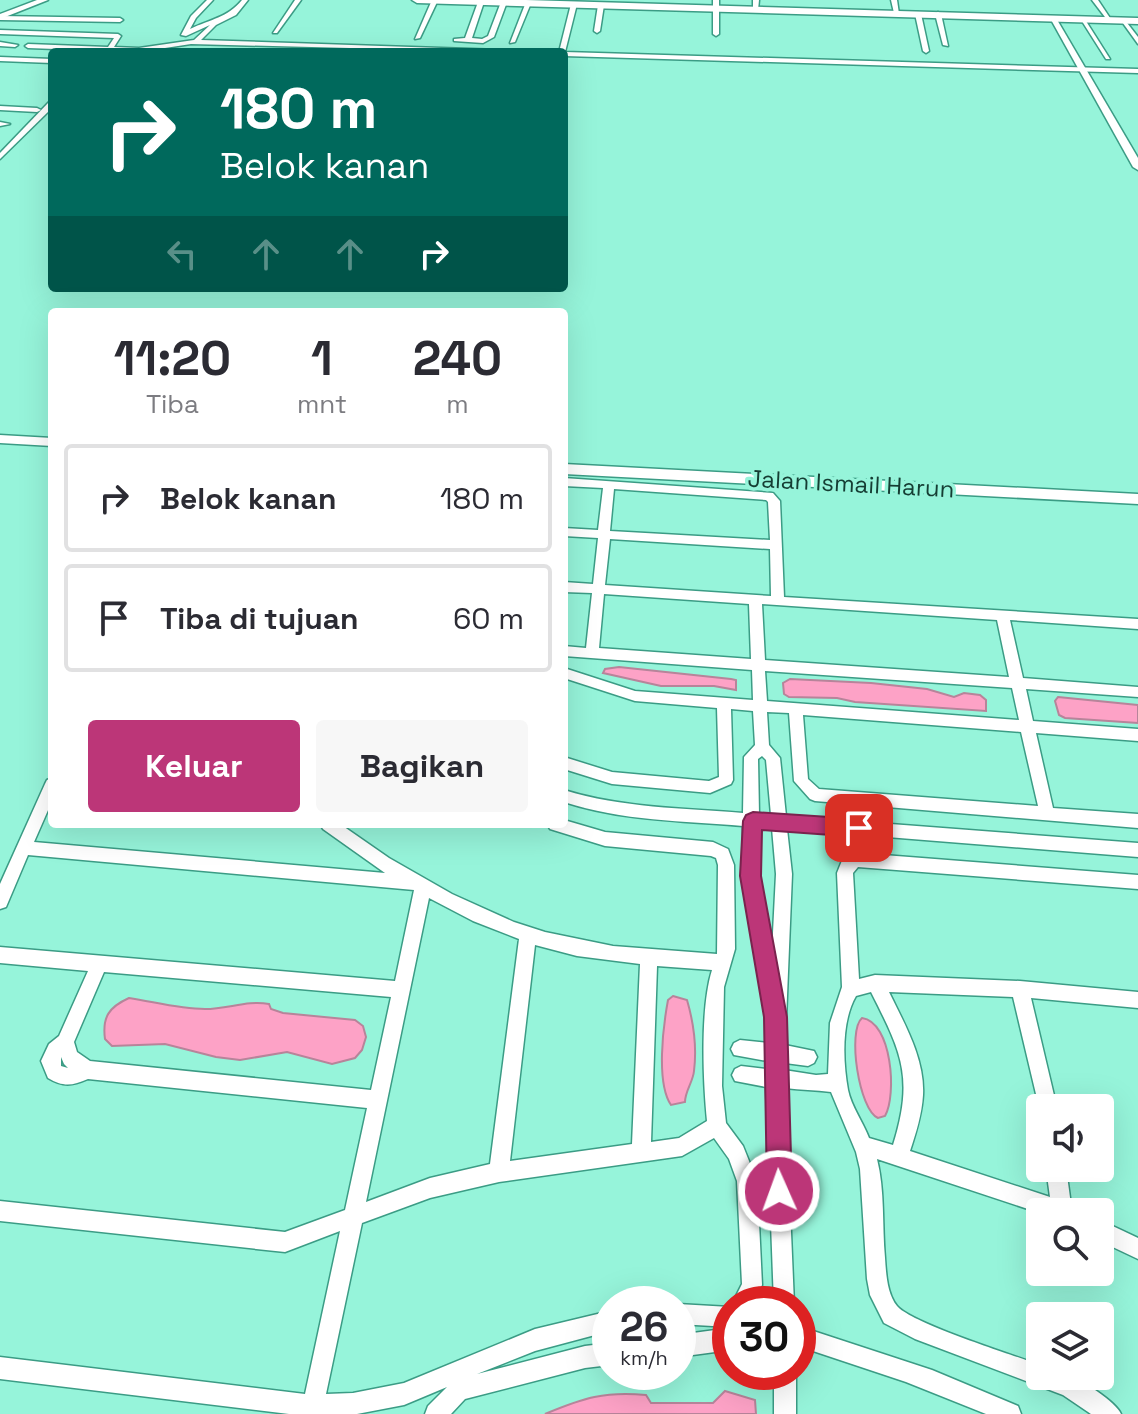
<!DOCTYPE html>
<html lang="id">
<head>
<meta charset="utf-8">
<style>
	body { margin:0; font-family:"Space Grotesk",sans-serif; background:#f7f7f7; color:#2b2b33; height:100vh; display:flex; flex-direction:column; font-size:30px; white-space:nowrap }
	* { box-sizing:border-box; margin:0 }
	p { font-size:26px; color:#7c7c81 }
	.icon { flex:none; width:44px; height:44px; fill:none; stroke:currentColor; stroke-width:2; stroke-linecap:round; stroke-linejoin:round }
	.map { position:relative; flex:1; overflow:hidden }
	.details { position:absolute; left:48px; top:308px; width:520px; height:520px; display:flex; flex-direction:column; background:#fff; border-radius:8px; box-shadow:0 8px 32px #0002 }
	.details>* { flex:none }
	.top-card { position:absolute; left:48px; top:48px; width:520px; height:244px; border-radius:8px; box-shadow:0 8px 32px #0002; background:#00695c; color:#fff; overflow:hidden }
	.fabs { position:absolute; left:1026px; top:1094px; display:grid; gap:16px }
	.fabs a { display:grid; place-items:center; width:88px; height:88px; border-radius:8px; background:#fff; box-shadow:0 8px 32px #0002; font-size:40px }
	.speed { position:absolute; left:592px; top:1286px; display:flex; gap:16px; font-size:40px; font-weight:700; text-align:center }
	.speed>* { display:grid; place-content:center; width:104px; height:104px; border-radius:50%; background:#fff; box-shadow:0 8px 32px #0002; line-height:1 }
	.speed small { font-size:20px; font-weight:400 }
	.speed .limit { border:12px solid #d22; background:#fff; color:#111 }
	.pin { position:absolute; display:grid; place-items:center; width:68px; height:68px; color:#fff; margin:-34px; border-radius:16px; box-shadow:0 4px 12px #0006 }
	.me { position:absolute; width:88px; margin:-44px; rotate:358deg; stroke-linejoin:round; filter:drop-shadow(0 0 6px #0008) }
	.turn { display:flex; align-items:center; gap:28px; height:168px; padding:0 40px; font-size:36px }
	.turn .icon { width:104px; height:104px; stroke-width:2.5 }
	.turn b { display:block; font-size:56px; line-height:68px }
	.lanes { display:flex; align-items:center; height:76px; padding:0 40px; background:#0003; justify-content:center; gap:40px; direction:ltr }
	.lanes .off { opacity:.35 }
	.eta { display:flex; justify-content:space-evenly; align-items:center; height:136px; text-align:center }
	.eta b { font-size:48px; font-weight:700; line-height:56px }
	.button { display:flex; gap:16px; margin-top:auto; padding:16px 40px }
	.button a { flex:1; height:92px; border-radius:8px; background:#bc3678; color:#fff; font-size:32px; font-weight:700; line-height:92px; text-align:center }
	.button a+a { background:#f7f7f7; color:#2b2b33 }
	ul { padding:0; list-style:none }
	li { display:flex; align-items:center; gap:24px; height:108px; margin:0 16px 12px; padding:0 24px; border:4px solid #e1e1e2; border-radius:8px }
	li div { flex:1 }
	li b { display:block; font-size:30px }
	li em { font-style:normal }
	.map>svg:first-child { display:block }
	.water { fill:#fda2c6; stroke:#b7849a; stroke-width:2 }
	.lines { fill:none; stroke-linecap:round; stroke-linejoin:round }
	.minor-casing { stroke:#3b9c85; stroke-width:3 }
	.tertiary-casing { stroke:#3b9c85; stroke-width:3 }
	.trunk-casing { stroke:#3b9c85; stroke-width:3 }
	.minor { fill:#fff; fill-rule:evenodd }
	.tertiary { fill:#fff; fill-rule:evenodd }
	.trunk { fill:#fff; fill-rule:evenodd }
	.route { fill:#bc3678; stroke:#7a234e; stroke-width:2 }
	.labels { text-anchor:middle; stroke-width:7; stroke-linejoin:round; paint-order:stroke }
	.street-label { font-size:24px; fill:#153d33; stroke:#96f4da }
</style>
</head>
<body>
<div class="map">
<svg width="1138" height="1414" viewBox="0 0 1138 1414">
	<rect width="100%" height="100%" fill="#96f4da"/>
	<g class="water">
		<polygon points="619,667 731,679 736,680 736,690 714,686 661,686 603,673 605,669"/>
		<polygon points="790,679 871,683 927,689 954,697 964,693 980,695 986,700 986,711 855,702 837,698 789,697 784,694 783,683"/>
		<polygon points="1058,697 1138,705 1138,723 1065,718 1059,715 1055,701"/>
		<path d="M673,996L687,1000C694,1024 697,1047 694,1071C693,1082 685,1091 685,1102L671,1105C656,1083 663,1027 668,1000Z"/>
		<path d="M129,998C155,1002 179,1009 205,1009C228,1009 247,1000 269,1004L271,1009L283,1013L355,1020L363,1026L366,1037L362,1050L355,1058L332,1064L287,1052L240,1060L216,1057L165,1044L112,1046L105,1039C102,1017 109,1007 129,998Z"/>
		<path d="M862,1018C892,1022 897,1095 885,1116L878,1118C859,1110 847,1031 862,1018Z"/>
		<path d="M725,1391L755,1400L756,1414H545C583,1398 605,1391 646,1395L651,1403H713Z"/>
	</g>
	<g class="lines">
		<g class="minor-casing">
			<g id="minor">
				<path d="M207,0H213L196,18L190,29C211,19 227,18 242,0H248L236,15L216,25L201,40L501,50L504,52L191,44L139,52L28,48L25,46L28,44L108,47L114,38L0,34V30L118,34L121,36L114,47L139,48L194,40L210,25L186,36L181,35L191,16Z"/>
				<polygon points="295,0 301,0 277,33 273,33"/>
				<polygon points="432,0 438,0 420,38 415,39"/>
				<polygon points="481,0 484,2 472,38 482,39 488,36 501,2 504,0 507,2 494,37 483,43 454,41 454,39 465,38 478,2"/>
				<polygon points="713,0 719,0 719,34 716,36 713,34"/>
				<polygon points="753,0 759,0 758,10 753,9"/>
				<polygon points="891,0 897,0 899,14 894,13"/>
				<polygon points="1092,0 1098,0 1112,21 1108,21"/>
				<polygon points="526,2 531,3 515,42 510,43"/>
				<polygon points="574,2 577,4 565,52 1138,69 1138,73 564,56 564,52 559,52 571,4"/>
				<polygon points="601,3 604,5 600,31 597,33 594,31 598,5"/>
				<polygon points="918,12 921,14 929,51 926,53 923,51 915,14"/>
				<polygon points="938,12 941,14 948,46 943,45 935,14"/>
				<polygon points="0,16 120,18 123,20 120,22 0,20"/>
				<polygon points="1080,18 1084,18 1110,59 1106,59"/>
				<polygon points="1120,19 1124,19 1138,37 1138,44"/>
				<polygon points="0,42 18,45 15,47 0,46"/>
				<polygon points="0,57 52,59 52,63 0,61"/>
				<polygon points="49,102 52,102 52,108 0,159 0,153"/>
				<polygon points="0,106 37,108 41,110 37,112 0,110"/>
				<polygon points="0,122 10,124 0,126"/>
				<path d="M564,478L773,493L780,501L784,597L1138,619V629L1010,620L1023,678L1138,687V697L1026,689L1033,721L1138,729V741L1036,733L1053,808L1138,814V828L815,801L810,799L794,781L789,713L767,712L769,745L780,758L786,816L1138,843V857L787,829L792,874L785,1045L814,1051L817,1057L814,1063L808,1066L785,1063L784,1070L816,1075L828,1074L830,1023L842,987L837,873L843,858L858,853L1138,875V889L858,867L853,873L859,979L875,975L1020,981L1138,992V1008L1031,998L1057,1108H1040V1111L1013,997L889,992C904,1023 925,1059 923,1095C922,1114 916,1133 910,1151L1050,1197L1046,1168H1066L1071,1205L1075,1212L1040,1213L877,1159C885,1191 882,1225 885,1258C886,1273 887,1294 897,1306C911,1323 1013,1355 1040,1365V1376C1049,1376 1058,1375 1067,1376C1080,1378 1116,1402 1121,1414H1091L1063,1395L915,1339L884,1323L870,1295L867,1279L860,1169L856,1152L831,1092C815,1090 801,1090 785,1088L794,1304H774L766,1087L735,1081L732,1075L735,1069L741,1066L766,1069L767,1061L734,1055L731,1049L734,1043L740,1040L768,1043L769,1008L766,1007L763,1001L743,876V826C683,821 622,821 564,802V790C622,808 683,808 743,813L744,757L755,745L753,711L731,709L733,780L731,784L710,793L612,784L564,769V757L612,772L709,781L719,777L717,708L635,701L564,678V668L635,691L753,700L752,670L564,656V646L586,648L592,593L564,592V582L593,584L598,538L564,536V528L598,530L603,488L564,486ZM614,489L766,500L768,502L770,540L610,531ZM610,539L770,549L771,596L605,585ZM604,594L749,604L751,659L599,648ZM762,604L997,620L1009,677L765,660ZM765,671L1012,688L1019,720L767,701ZM803,715L1021,732L1038,806L819,789L808,779ZM762,756L766,760L771,815L759,814L758,759ZM759,827L772,828L776,874L772,952L759,876ZM871,992C902,1053 914,1078 893,1145L869,1138C863,1122 851,1106 848,1090C843,1062 841,1022 856,996Z"/>
				<path d="M52,778V801L34,842L385,873L323,829L320,824H340L389,858L452,894L514,922L545,932L613,946L717,954L718,865L716,858L711,856L605,846L550,829L547,824H564V820L605,832L713,842L728,849L734,865L735,949L724,987L722,1086L726,1123L743,1146L757,1181L762,1285L753,1304H732L742,1284L737,1181L729,1159L714,1138L682,1156L499,1182L430,1198L362,1223L326,1394L353,1393L404,1383L535,1329L610,1311V1331L535,1351L477,1374L585,1346L610,1343V1365L585,1368L465,1399L451,1414H425L428,1406L447,1387L404,1405L357,1414H289L0,1379V1357L305,1394L340,1231L285,1252L0,1221V1201L285,1232L345,1210L367,1108L88,1079C72,1086 63,1087 48,1078L41,1061L49,1044L59,1036L88,971L0,963V947L395,981L414,890L28,855L6,907L0,909V884L45,784L47,780ZM429,898L473,921L519,939L490,1164L430,1178L366,1202ZM535,945L577,956L640,964L632,1144L510,1161ZM657,966L712,970C700,1009 703,1080 707,1121L679,1138L651,1142ZM104,972L391,997L371,1090L90,1061L77,1052L74,1042ZM61,1057L64,1064L68,1068L61,1066Z"/>
				<polygon points="1100,1220 1138,1238 1138,1259 1100,1241"/>
				<polygon points="677,1304 678,1304 730,1307 730,1327 678,1324"/>
				<polygon points="798,1326 932,1370 1018,1406 1021,1414 986,1414 906,1382 798,1346"/>
				<polygon points="730,1328 730,1350 678,1357 678,1335"/>
				<rect x="774" y="1372" width="22" height="42"/>
			</g>
		</g>
		<g class="tertiary-casing">
			<g id="tertiary">
				<polygon points="37,0 48,0 0,19 0,14"/>
				<polygon points="1049,16 1056,18 1138,158 1138,170 1133,167"/>
				<polygon points="0,435 52,438 52,446 0,443"/>
				<polygon points="564,464 1138,494 1138,504 564,474"/>
			</g>
		</g>
		<g class="trunk-casing">
			<polygon id="trunk" points="412,0 526,0 1138,18 1138,24 417,3"/>
		</g>
		<use href="#minor" class="minor"/>
		<use href="#tertiary" class="tertiary"/>
		<use href="#trunk" class="trunk"/>
	</g>
	<polygon class="route" points="753,812 859,819 866,822 869,828 866,834 859,837 762,830 761,876 787,1017 792,1191 788,1200 779,1204 770,1200 767,1191 764,1017 740,876 743,821 746,815"/>
	<g class="labels">
		<g class="street-label">
			<text transform="translate(851 484) rotate(3)" y="8">Jalan Ismail Harun</text>
		</g>
	</g>
</svg>
<div class="fabs">
<a><svg class="icon" aria-label="sound" viewBox="0 0 24 24"><path d="M4 9h4l5-4v14l-5-4H4zM17 9q2 3 0 6"/></svg></a>
<a><svg class="icon" aria-label="search" viewBox="0 0 24 24"><circle cx="10" cy="10" r="6"/><path d="M15 15l6 6"/></svg></a>
<a><svg class="icon" aria-label="layers" viewBox="0 0 24 24"><path d="M12 4l9 5-9 5-9-5zM3 14l9 5 9-5"/></svg></a>
</div>
<div class="speed"><div>26<small>km/h</small></div><div class="limit">30</div></div>
<div class="pin" style="left:859px;top:828px;background:#d93025"><svg class="icon" aria-label="arrive" viewBox="0 0 24 24"><path d="M6 21V4h12l-3 4 3 4H6"/></svg></div>
<svg class="me" style="left:779px;top:1191px" viewBox="-20 -20 40 40"><circle r="17" fill="#bc3678" stroke="#fff" stroke-width="3"/><path d="M0-11L8 9 0 5-8 9z" fill="#fff"/></svg>
<div class="top-card">
<div class="turn"><svg class="icon" aria-label="right" viewBox="0 0 24 24"><path d="M7 20v-9h11M14 6l5 5-5 5"/></svg><div><b>180 m</b>Belok kanan</div></div>
<div class="lanes"><svg class="icon off" aria-label="left" viewBox="0 0 24 24"><path d="M17 20v-9H6M10 6l-5 5 5 5"/></svg><svg class="icon off" aria-label="ahead" viewBox="0 0 24 24"><path d="M12 20V5M6 11l6-6 6 6"/></svg><svg class="icon off" aria-label="ahead" viewBox="0 0 24 24"><path d="M12 20V5M6 11l6-6 6 6"/></svg><svg class="icon" aria-label="right" viewBox="0 0 24 24"><path d="M7 20v-9h11M14 6l5 5-5 5"/></svg></div>
</div>
<section class="details">
<div class="eta">
<div><b>11:20</b><p>Tiba</p></div>
<div><b>1</b><p>mnt</p></div>
<div><b>240</b><p>m</p></div>
</div>
<ul>
<li><svg class="icon" aria-label="right" viewBox="0 0 24 24"><path d="M7 20v-9h11M14 6l5 5-5 5"/></svg><div><b>Belok kanan</b></div><em>180 m</em></li>
<li><svg class="icon" aria-label="arrive" viewBox="0 0 24 24"><path d="M6 21V4h12l-3 4 3 4H6"/></svg><div><b>Tiba di tujuan</b></div><em>60 m</em></li>
</ul>
<div class="button"><a>Keluar</a><a>Bagikan</a></div>
</section>
</div>
</body>
</html>
